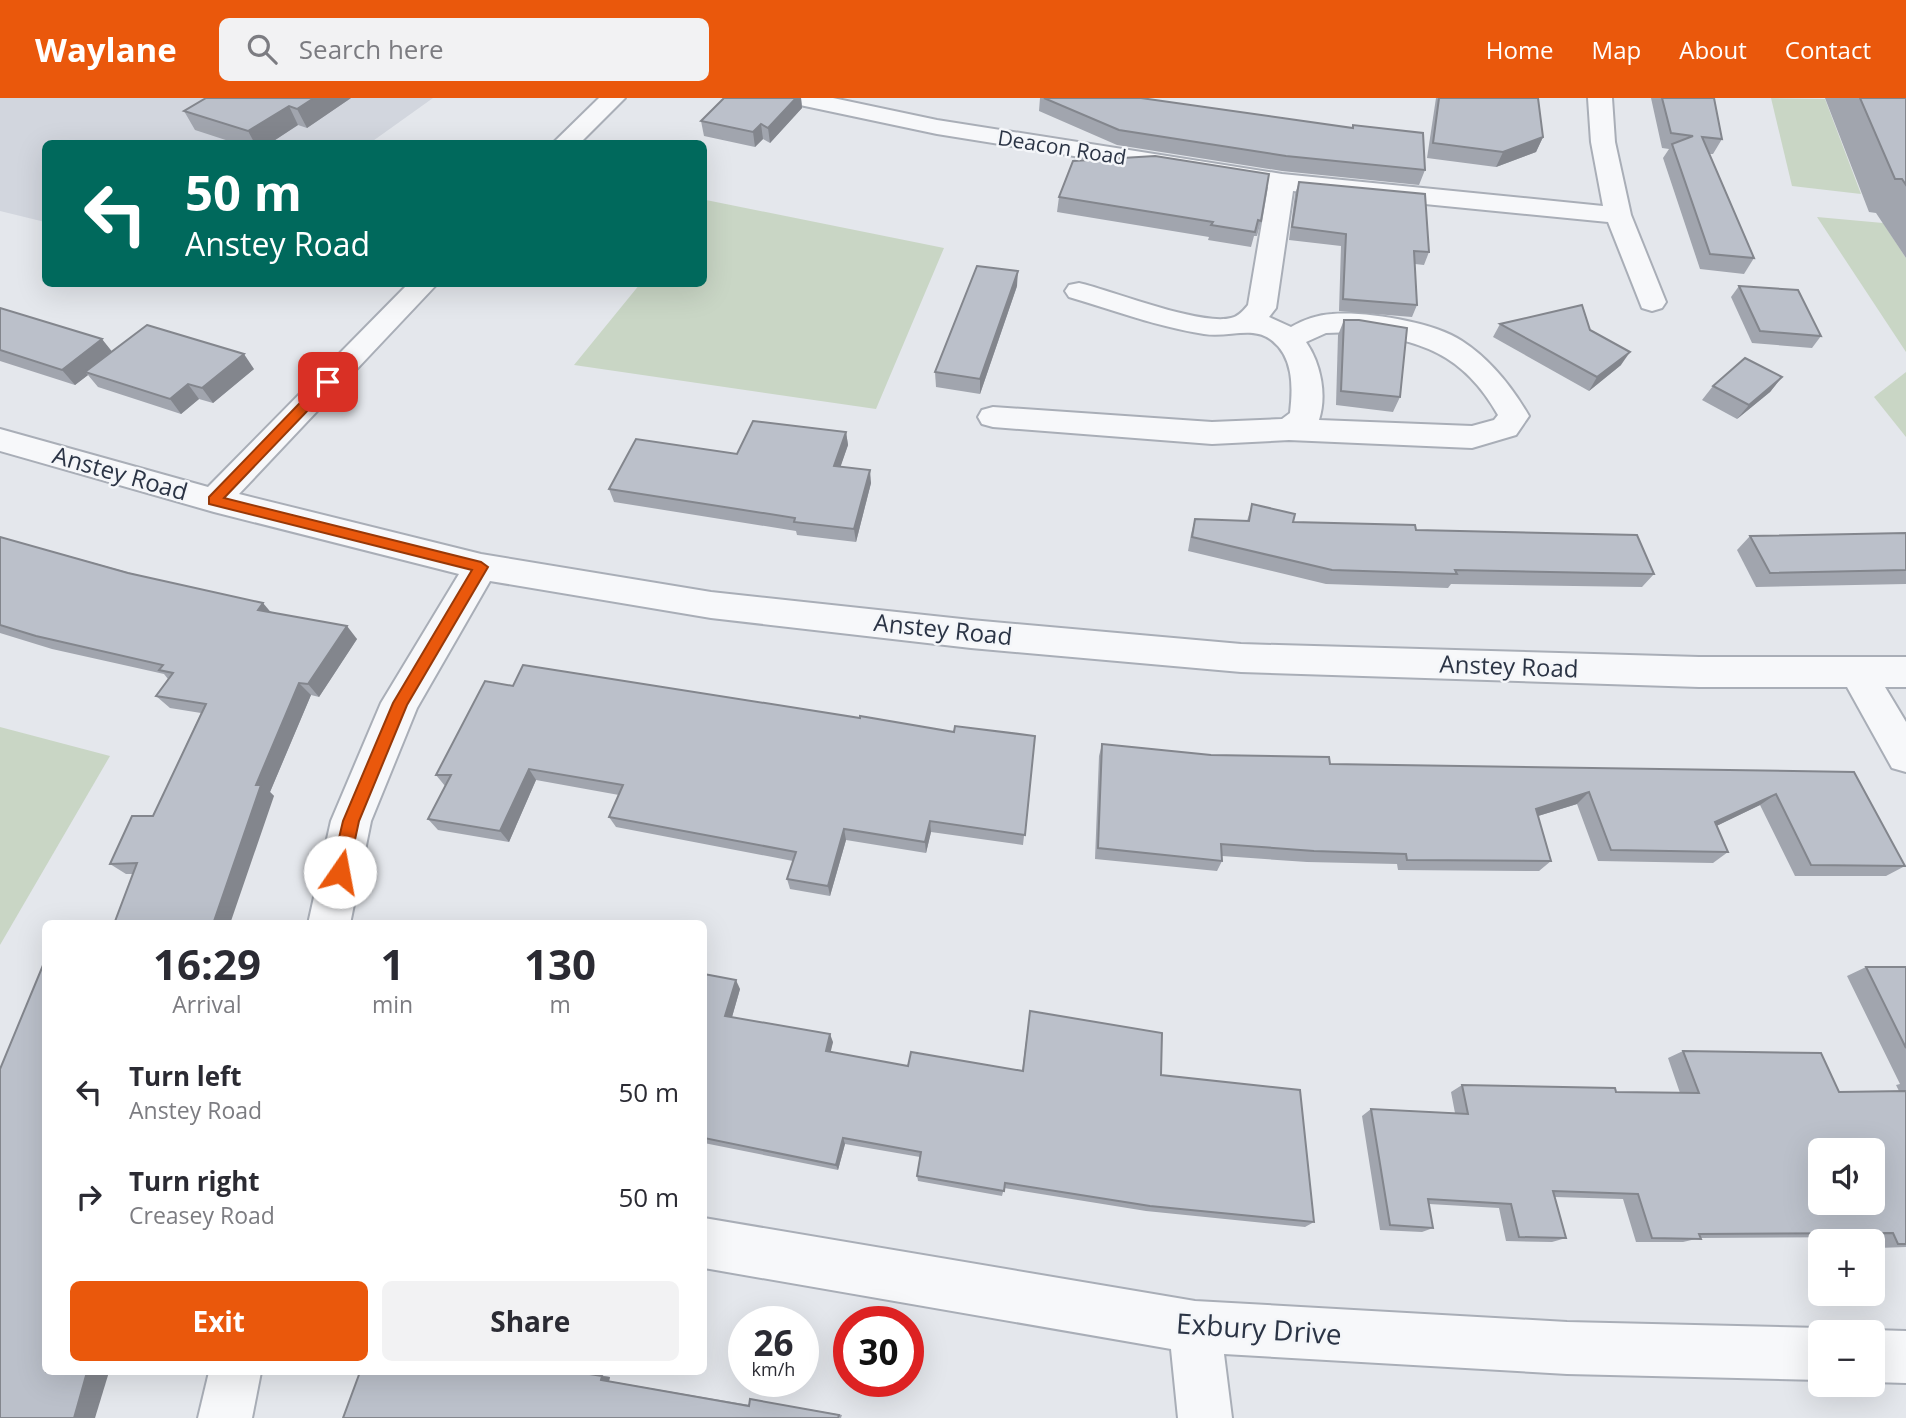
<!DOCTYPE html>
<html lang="en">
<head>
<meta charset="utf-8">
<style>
	body { margin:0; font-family:"Open Sans",sans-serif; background:#f2f2f3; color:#2b2b33; height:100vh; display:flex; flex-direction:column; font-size:26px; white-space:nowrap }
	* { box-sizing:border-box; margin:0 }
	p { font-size:23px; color:#7c7c81 }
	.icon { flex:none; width:38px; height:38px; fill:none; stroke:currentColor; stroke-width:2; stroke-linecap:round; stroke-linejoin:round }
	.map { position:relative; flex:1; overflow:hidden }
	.sheet { position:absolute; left:42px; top:822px; width:665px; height:455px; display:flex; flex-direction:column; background:#fff; border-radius:10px; box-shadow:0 7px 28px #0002 }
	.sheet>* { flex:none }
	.banner { position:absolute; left:42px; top:42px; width:665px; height:147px; border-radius:10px; box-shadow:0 7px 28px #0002; background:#00695c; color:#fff; overflow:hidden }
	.fabs { position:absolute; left:1808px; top:1040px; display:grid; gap:14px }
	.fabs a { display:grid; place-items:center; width:77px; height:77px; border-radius:10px; background:#fff; box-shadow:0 7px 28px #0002; font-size:35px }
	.speed { position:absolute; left:728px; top:1208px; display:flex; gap:14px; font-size:35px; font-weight:700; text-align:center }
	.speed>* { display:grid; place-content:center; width:91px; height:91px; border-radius:50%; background:#fff; box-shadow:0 7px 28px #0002; line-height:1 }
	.speed small { font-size:18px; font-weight:400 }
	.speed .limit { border:10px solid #d22; background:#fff; color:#111 }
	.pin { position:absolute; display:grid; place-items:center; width:60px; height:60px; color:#fff; margin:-30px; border-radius:14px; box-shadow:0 4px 10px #0006 }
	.me { position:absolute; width:77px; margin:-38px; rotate:12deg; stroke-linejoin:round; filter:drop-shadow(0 0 5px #0008) }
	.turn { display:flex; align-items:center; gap:24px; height:147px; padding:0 28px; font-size:32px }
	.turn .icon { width:91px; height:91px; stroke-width:2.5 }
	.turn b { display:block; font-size:49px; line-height:60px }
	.eta { display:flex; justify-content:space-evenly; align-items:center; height:119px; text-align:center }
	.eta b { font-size:42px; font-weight:700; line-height:49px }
	.cta { display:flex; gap:14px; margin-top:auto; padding:14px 28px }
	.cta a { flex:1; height:80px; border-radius:10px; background:#ea580c; color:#fff; font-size:28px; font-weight:700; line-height:80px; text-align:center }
	.cta a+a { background:#f2f2f3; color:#2b2b33 }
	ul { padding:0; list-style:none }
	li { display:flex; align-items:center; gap:21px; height:105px; padding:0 28px }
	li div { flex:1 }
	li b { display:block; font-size:26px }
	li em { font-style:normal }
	header { display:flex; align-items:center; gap:42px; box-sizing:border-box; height:98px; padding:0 35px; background:#ea580c; color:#fff }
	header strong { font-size:33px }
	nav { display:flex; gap:38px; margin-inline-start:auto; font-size:24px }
	.search { width:490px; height:63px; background:#f2f2f3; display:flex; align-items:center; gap:18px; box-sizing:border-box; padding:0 24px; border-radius:10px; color:#7c7c81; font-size:26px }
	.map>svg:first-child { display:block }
	.built { fill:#d2d6de }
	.green { fill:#c9d6c5 }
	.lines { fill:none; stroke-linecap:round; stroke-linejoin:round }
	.minor-casing { stroke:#a9aeb7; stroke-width:4 }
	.minor { fill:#f7f8fa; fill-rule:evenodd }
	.wall { fill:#a1a5ae }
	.shaded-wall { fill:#83868d }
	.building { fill:#bbc0ca; stroke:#83868d; stroke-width:2; fill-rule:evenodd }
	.route { fill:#ea580c; stroke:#983908; stroke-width:2 }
	.labels { text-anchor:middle; stroke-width:5; stroke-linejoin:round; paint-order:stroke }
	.far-street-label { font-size:21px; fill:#2b3445; stroke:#f4f6f9 }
	.street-label { font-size:24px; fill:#2b3445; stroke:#f4f6f9 }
	.near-street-label { font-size:28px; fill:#2b3445; stroke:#f4f6f9 }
</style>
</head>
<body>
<header>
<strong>Waylane</strong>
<div class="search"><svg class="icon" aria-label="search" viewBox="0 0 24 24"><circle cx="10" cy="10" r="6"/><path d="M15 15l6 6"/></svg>Search here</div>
<nav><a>Home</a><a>Map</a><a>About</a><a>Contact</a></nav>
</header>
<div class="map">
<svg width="1906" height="1320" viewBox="0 0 1906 1320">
	<rect width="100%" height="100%" fill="#e4e7ec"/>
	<polygon class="built" points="0,0 433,0 370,45 46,46 45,124 0,113"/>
	<g class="green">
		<polygon points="1771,0 1825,1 1861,96 1792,88"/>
		<polygon points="706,102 944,150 876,311 574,267 640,186 704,186 704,106"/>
		<polygon points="1817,119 1883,125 1906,160 1906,254"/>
		<polygon points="1906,274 1906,339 1874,299"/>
		<polygon points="0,629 110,658 0,847"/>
	</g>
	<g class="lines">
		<g class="minor-casing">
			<g id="minor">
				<polygon points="599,0 625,0 579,46 552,46"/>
				<path d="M788,0H833L937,22L1282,76L1603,108L1591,44L1588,0H1612L1615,44L1631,117L1666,204L1662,210L1652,213L1642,210L1608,124L1293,93L1276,210L1269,219L1291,229C1303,222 1317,217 1332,216C1365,213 1434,224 1462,243C1490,261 1512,289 1529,318L1516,337L1472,350L1289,342L1212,346L993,329L982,326L978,319L982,312L993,309L1212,324L1282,321L1290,315C1293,289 1294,258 1270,241C1251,228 1228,240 1204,236C1158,229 1113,212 1069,199L1065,193L1069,187L1079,185C1113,193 1201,228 1231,220C1238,219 1244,212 1248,207L1268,89L937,36L800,7L792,5ZM1354,234C1420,242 1463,255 1498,317L1494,322L1472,328L1319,322C1327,297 1321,266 1306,244L1326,235Z"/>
				<polygon points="408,186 437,186 239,396 481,456 711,494 971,522 1241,546 1699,559 1906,559 1906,589 1885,589 1906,624 1906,674 1892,670 1847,589 1699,589 1241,574 971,550 711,520 490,483 417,610 371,723 350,826 308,826 331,723 381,605 459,476 214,414 0,353 0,331 208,389"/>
				<polygon points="704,1120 1195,1203 1567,1224 1820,1230 1829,1234 1820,1234 1820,1282 1567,1276 1224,1256 1232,1320 1178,1320 1171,1251 704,1170"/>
				<polygon points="1872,1232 1906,1233 1906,1285 1872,1284 1872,1234 1867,1234"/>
				<polygon points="209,1274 261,1274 252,1320 198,1320"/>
			</g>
		</g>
		<use href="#minor" class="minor"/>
	</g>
	<g class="wall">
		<polygon points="206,0 351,0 307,30 298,27 269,46 238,46 195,32 184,13"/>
		<polygon points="724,0 801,0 802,10 770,45 763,41 755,49 704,38 701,23"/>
		<polygon points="1040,0 1141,0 1352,30 1353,27 1425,72 1419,87 1282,73 1117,47 1039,13"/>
		<polygon points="1436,0 1538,0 1543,39 1536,54 1496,69 1427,60"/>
		<polygon points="1651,0 1714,0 1722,41 1713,56 1709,56 1754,160 1744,176 1700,171 1663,60 1669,51 1662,50"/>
		<polygon points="1825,0 1906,0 1906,160 1876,115 1869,114"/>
		<polygon points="1299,84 1429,154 1424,167 1415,166 1417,207 1412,219 1339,213 1341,148 1289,142 1295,96"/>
		<polygon points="1059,99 1261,123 1257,138 1254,138 1251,149 1208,142 1209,139 1057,114"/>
		<polygon points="1017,188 980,296 936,289 935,274"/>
		<polygon points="1739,188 1821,238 1812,250 1752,245 1731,199"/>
		<polygon points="0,210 112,254 254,271 213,305 199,301 181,316 98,289 88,277 75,287 0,263"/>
		<polygon points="1344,222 1400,299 1393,314 1336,307 1338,237"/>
		<polygon points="1500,226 1590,232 1621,267 1589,293 1493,239"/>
		<polygon points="1782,279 1770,294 1737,321 1702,302 1713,288"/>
		<polygon points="846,334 848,347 840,369 871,385 856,444 797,437 796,433 614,404 609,391 737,356"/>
		<polygon points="1252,406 1293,424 1416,432 1654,476 1642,489 1451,486 1448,490 1326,486 1188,453 1191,436 1195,421 1247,423"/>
		<polygon points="1906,435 1906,486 1756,489 1737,452 1750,438"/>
		<polygon points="0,439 272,514 357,541 319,599 311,597 270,694 274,698 133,776 126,776 110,766 153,718 201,615 170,610 156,598 168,581 164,576 52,551 0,535"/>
		<polygon points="513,588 860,620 954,634 1035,638 1023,747 931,734 926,755 846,742 830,798 790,791 787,781 793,763 616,729 609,719 619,697 536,682 509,744 438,732 428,721 445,688 436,677"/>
		<polygon points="1102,646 1211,657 1330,666 1854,674 1905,768 1886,778 1795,778 1760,707 1716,728 1728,754 1713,765 1598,763 1577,706 1538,718 1551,763 1539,773 1398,772 1397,766 1307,764 1222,758 1222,763 1217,773 1095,761 1099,658"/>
		<polygon points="1866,869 1906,869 1906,1149 1877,1150 1872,1139 1700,1140 1683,1144 1636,1144 1623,1101 1555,1099 1566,1140 1552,1144 1506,1143 1499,1110 1429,1106 1433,1130 1422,1134 1380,1132 1362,1018 1371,1011 1455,1015 1451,994 1462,987 1616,994 1680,995 1668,960 1683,953 1839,994 1899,993 1896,987 1900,986 1847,878"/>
		<polygon points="704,876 740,891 732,919 833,944 830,954 908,968 1022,973 1030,913 1161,977 1314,1124 1305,1129 1146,1113 1004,1090 1002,1098 918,1083 917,1078 920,1059 845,1046 838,1072 704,1045"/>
		<polygon points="360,1274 581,1274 610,1279 609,1283 749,1307 750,1301 755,1302 842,1317 841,1320"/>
	</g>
	<g class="shaded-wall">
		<polygon points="314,0 351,0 307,30 297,11"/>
		<polygon points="796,0 801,0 802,10 770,45 768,30"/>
		<polygon points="289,8 298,27 269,46 255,46 248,33"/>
		<polygon points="761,26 763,41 755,49 753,34"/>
		<polygon points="1543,39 1536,54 1496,69 1503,54"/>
		<polygon points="1018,173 1017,188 980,296 980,281"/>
		<polygon points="102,241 114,256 85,274 88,277 75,287 62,272"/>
		<polygon points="1630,254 1621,267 1589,293 1597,279"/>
		<polygon points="244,256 254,271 213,305 202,290"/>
		<polygon points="1782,279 1770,294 1737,321 1749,307"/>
		<polygon points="188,286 199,301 181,316 170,301"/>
		<polygon points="846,334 848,347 836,382 834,368"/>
		<polygon points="870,372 871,385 856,444 854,431"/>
		<polygon points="263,505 274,518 258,512"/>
		<polygon points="347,528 357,541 319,599 308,586"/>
		<polygon points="299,585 311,597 270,694 274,698 230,826 213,826 256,687"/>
		<polygon points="529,671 536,682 509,744 500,733"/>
		<polygon points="1589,694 1577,706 1525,722 1536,711"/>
		<polygon points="1776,696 1760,707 1700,736 1715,724"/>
		<polygon points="930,723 931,734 926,755 925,744"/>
		<polygon points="844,731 846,742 830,798 828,788"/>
		<polygon points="736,882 740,891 730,926 725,918"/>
		<polygon points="830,936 833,944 829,961 826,953"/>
		<polygon points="843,1040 845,1046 838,1072 836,1067"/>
		<polygon points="87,1274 109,1274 95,1320 74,1320"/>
		<polygon points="602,1278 610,1279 609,1283 601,1282"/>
	</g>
	<g class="building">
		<polygon points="206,0 314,0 297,11 289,8 248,33 184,13"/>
		<polygon points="724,0 796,0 768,30 761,26 753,34 701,23"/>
		<polygon points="1044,0 1141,0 1353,30 1353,27 1423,35 1425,72 1286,58 1119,32"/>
		<polygon points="1439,0 1538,0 1543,39 1503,54 1433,45"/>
		<polygon points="1662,0 1714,0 1722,41 1702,39 1754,160 1710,156 1672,46 1693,38 1671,35"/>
		<polygon points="1860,0 1906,0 1906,87 1902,81 1895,81"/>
		<polygon points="1155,58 1269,76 1261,123 1258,122 1255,134 1211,127 1213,124 1059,99 1073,63"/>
		<polygon points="1299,84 1425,96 1429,154 1414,153 1417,207 1343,201 1346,136 1292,129"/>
		<polygon points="977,168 1018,173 980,281 935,274"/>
		<polygon points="1739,188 1798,192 1821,238 1760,233"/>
		<polygon points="1582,207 1590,232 1630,254 1597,279 1500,226"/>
		<polygon points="0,210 102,241 62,272 0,252"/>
		<polygon points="1344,222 1359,222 1407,230 1400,299 1341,293"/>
		<polygon points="147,227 244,256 202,290 188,286 170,301 85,274"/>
		<polygon points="1745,260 1782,279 1749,307 1713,288"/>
		<polygon points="753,323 846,334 834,368 870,372 854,431 794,424 795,420 609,391 636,341 737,356"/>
		<polygon points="1252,406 1295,416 1293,424 1415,427 1416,432 1637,437 1654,476 1455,472 1457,476 1332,472 1192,439 1195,421 1249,423"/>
		<polygon points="1906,435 1906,472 1770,475 1750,438"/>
		<polygon points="0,439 128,475 263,505 258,512 347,528 308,586 299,585 256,687 261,687 213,826 114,826 137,765 110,766 132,718 153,718 206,606 156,598 173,575 159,572 163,567 36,538 0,527"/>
		<polygon points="523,567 860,620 860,618 954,634 955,628 1035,638 1025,737 930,723 925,744 844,731 828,788 787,781 796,754 609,719 623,687 529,671 500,733 428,721 451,677 436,677 485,583 513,588"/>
		<polygon points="1102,646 1211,657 1329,659 1330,666 1854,674 1905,768 1811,767 1776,696 1715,724 1728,754 1611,752 1589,694 1536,711 1551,763 1407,762 1406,756 1314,753 1221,746 1222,763 1098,750"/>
		<polygon points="46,860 46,1274 87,1274 74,1320 0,1320 0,971"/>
		<polygon points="1866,869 1906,869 1906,950"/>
		<polygon points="704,876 736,882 725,918 830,936 826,953 908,968 911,954 1023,973 1030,913 1162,935 1161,977 1300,992 1314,1124 1150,1108 1005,1085 1004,1093 917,1078 921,1054 843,1040 836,1067 704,1040"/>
		<path d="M1683,953L1821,955L1839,994L1906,993V1146H1898L1893,1135L1699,1136L1701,1141L1652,1140L1638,1096L1553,1093L1566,1140L1519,1139L1511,1106L1428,1101L1433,1130L1390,1127L1371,1011L1468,1016L1462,987L1615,990L1616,994L1699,995ZM1820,1052H1872V1104H1820Z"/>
		<polygon points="360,1274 577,1274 602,1278 601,1282 749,1308 750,1301 839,1317 838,1320 343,1320"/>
	</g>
	<polygon class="route" points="328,280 332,281 332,287 224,400 481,464 488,469 407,607 359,723 348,774 346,780 340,782 334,780 331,774 343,723 393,605 472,472 209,406 209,399 323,281"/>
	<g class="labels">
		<g class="far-street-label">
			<text transform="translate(1062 50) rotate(9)" y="7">Deacon Road</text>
		</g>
		<g class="street-label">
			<text transform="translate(120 376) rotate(16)" y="8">Anstey Road</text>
			<text transform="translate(943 532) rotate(6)" y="8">Anstey Road</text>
			<text transform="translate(1509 569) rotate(2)" y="8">Anstey Road</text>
		</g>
		<g class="near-street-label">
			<text transform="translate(1259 1231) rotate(4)" y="10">Exbury Drive</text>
		</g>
	</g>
</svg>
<div class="fabs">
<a><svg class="icon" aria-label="sound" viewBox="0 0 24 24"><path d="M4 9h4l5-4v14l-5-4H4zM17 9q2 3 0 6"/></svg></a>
<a>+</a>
<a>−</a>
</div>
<div class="speed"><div>26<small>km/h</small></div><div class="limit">30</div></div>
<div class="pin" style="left:328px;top:284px;background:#d93025"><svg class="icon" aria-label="arrive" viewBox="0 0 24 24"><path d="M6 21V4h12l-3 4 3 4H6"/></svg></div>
<svg class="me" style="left:340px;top:774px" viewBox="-20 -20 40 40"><circle r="19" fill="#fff"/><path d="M0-13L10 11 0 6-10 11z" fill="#ea580c"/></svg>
<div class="banner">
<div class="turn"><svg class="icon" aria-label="left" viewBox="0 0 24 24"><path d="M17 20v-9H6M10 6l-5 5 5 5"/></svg><div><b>50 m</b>Anstey Road</div></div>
</div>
<section class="sheet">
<div class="eta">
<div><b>16:29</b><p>Arrival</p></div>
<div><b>1</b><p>min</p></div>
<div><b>130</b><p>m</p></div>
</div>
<ul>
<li><svg class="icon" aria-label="left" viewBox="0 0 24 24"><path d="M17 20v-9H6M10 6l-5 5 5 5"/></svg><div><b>Turn left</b><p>Anstey Road</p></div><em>50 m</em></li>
<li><svg class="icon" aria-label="right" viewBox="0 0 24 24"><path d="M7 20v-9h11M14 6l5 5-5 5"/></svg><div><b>Turn right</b><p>Creasey Road</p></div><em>50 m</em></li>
</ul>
<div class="cta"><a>Exit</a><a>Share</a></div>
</section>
</div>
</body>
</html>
